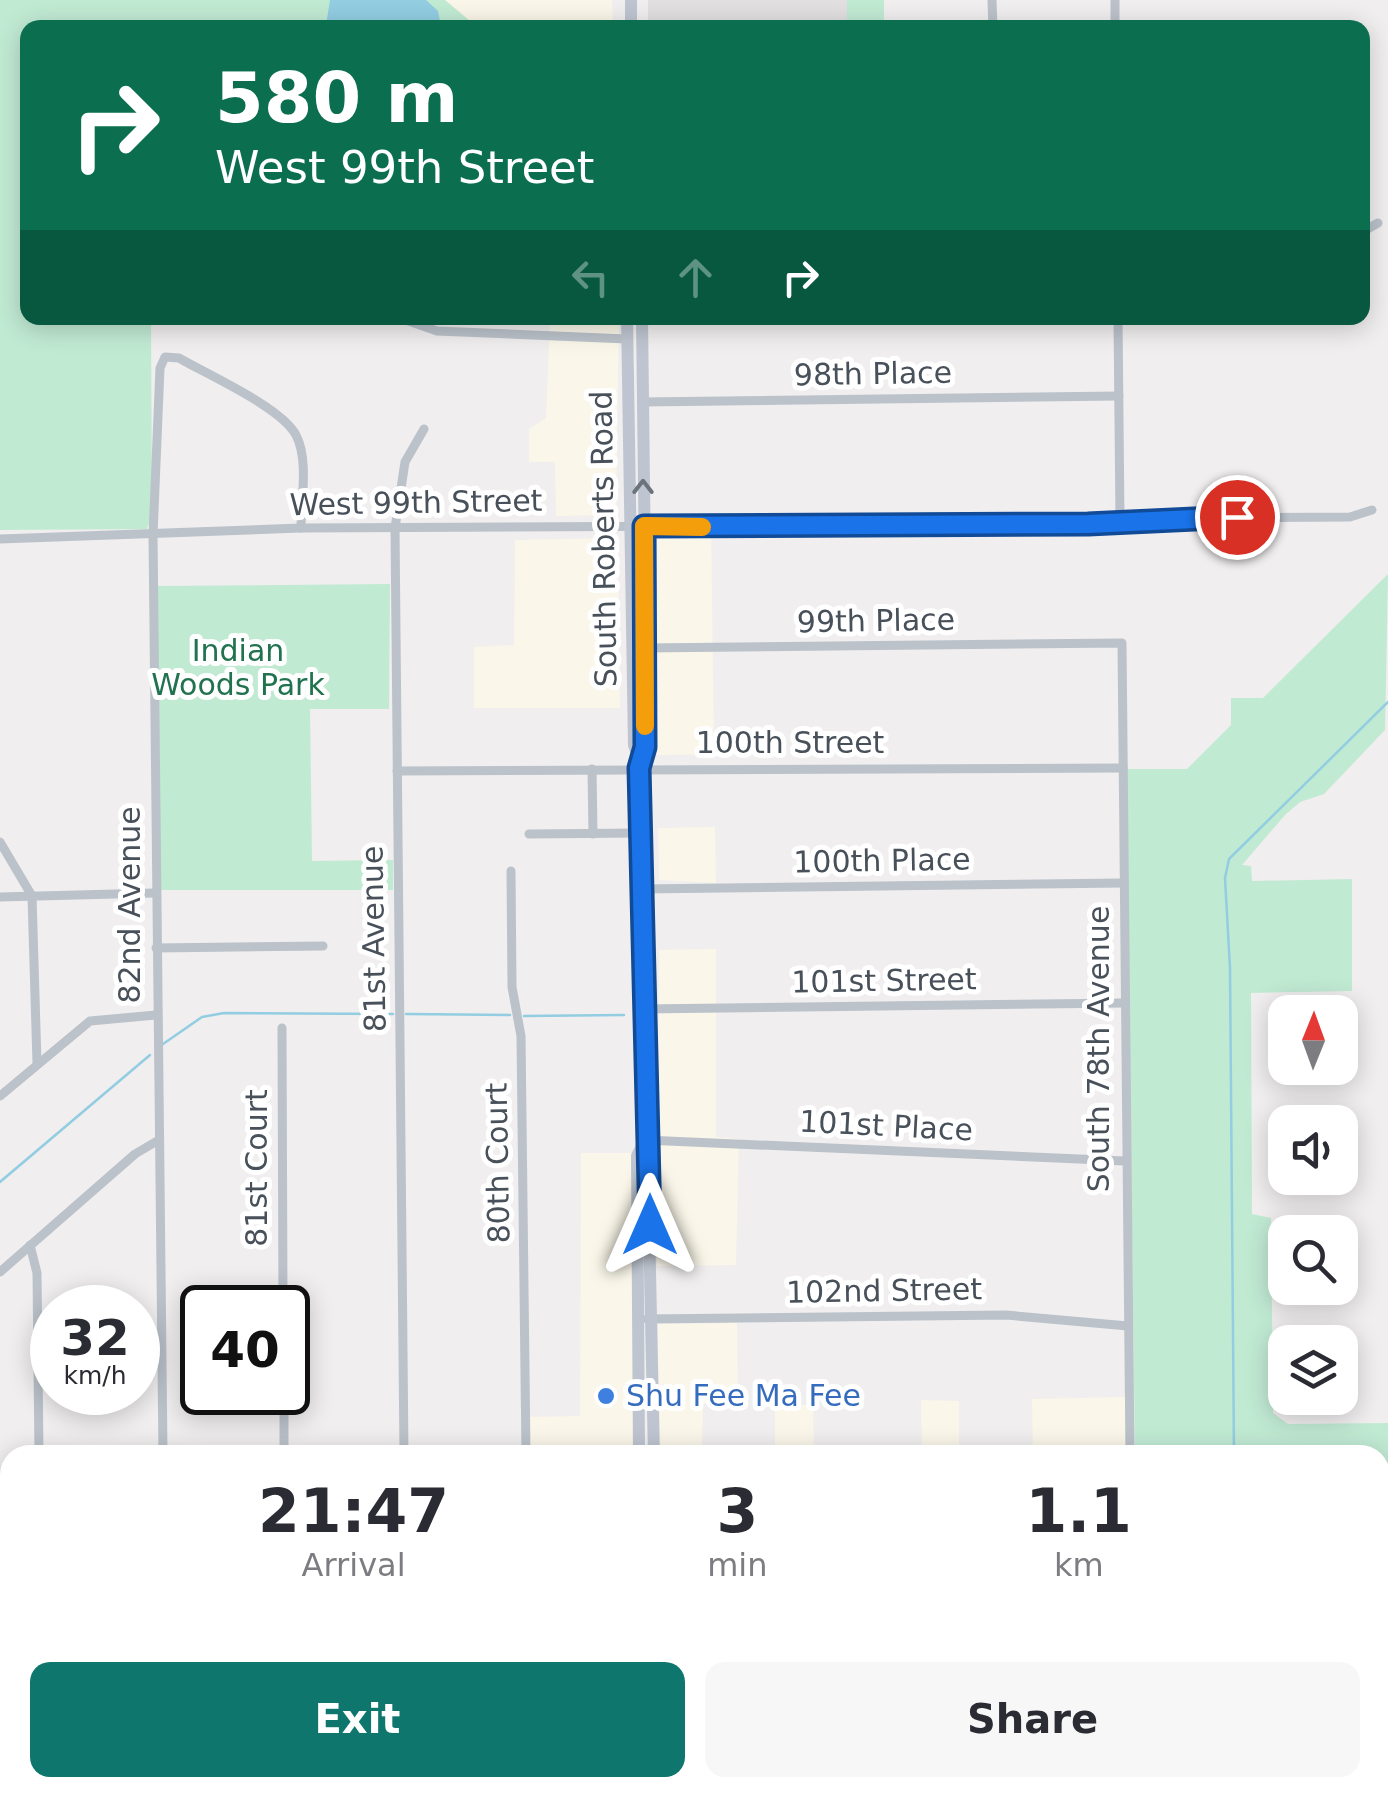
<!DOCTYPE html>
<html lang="en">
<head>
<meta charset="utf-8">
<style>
	body { margin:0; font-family:"DejaVu Sans",sans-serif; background:#f7f7f7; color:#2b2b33; height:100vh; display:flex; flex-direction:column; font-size:38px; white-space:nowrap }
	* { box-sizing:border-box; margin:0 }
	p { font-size:32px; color:#7c7c81 }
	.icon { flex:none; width:55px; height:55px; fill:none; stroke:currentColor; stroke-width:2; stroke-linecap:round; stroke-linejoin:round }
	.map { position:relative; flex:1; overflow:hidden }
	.drawer { position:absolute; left:0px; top:1445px; width:1390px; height:352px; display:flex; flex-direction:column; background:#fff; border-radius:30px 30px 0 0; box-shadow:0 5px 25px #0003 }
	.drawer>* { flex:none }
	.hud { position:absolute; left:20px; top:20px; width:1350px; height:305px; border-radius:20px; box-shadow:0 5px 25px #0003; background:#0b6e4f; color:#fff; overflow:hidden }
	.needle { width:65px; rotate:1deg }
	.tools { position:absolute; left:1268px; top:995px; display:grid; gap:20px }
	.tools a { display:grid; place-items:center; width:90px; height:90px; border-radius:20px; background:#fff; box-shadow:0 5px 25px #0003; font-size:50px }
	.speed { position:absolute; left:30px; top:1285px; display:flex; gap:20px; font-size:50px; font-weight:700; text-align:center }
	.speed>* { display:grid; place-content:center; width:130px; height:130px; border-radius:50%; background:#fff; box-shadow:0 5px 25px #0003; line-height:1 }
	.speed small { font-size:25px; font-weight:400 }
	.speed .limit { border:5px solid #111; border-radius:15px; background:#fff; color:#111 }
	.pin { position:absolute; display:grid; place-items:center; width:85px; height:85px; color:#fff; margin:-42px; border:5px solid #fff; border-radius:50%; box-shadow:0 2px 10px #0007 }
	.me { position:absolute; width:110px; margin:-55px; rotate:0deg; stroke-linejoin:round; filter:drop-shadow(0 0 8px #0008) }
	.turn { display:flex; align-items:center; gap:35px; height:210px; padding:0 30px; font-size:45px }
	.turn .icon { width:130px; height:130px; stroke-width:2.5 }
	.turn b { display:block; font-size:70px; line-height:85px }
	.lanes { display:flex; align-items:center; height:95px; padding:0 30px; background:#0003; justify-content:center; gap:50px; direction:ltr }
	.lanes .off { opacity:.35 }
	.eta { display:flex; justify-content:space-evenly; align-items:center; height:170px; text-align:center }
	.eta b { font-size:60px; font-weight:800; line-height:70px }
	.button { display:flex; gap:20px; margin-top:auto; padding:20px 30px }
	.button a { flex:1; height:115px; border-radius:20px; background:#0f766e; color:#fff; font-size:40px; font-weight:800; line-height:115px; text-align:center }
	.button a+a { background:#f7f7f7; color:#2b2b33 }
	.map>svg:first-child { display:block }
	.commercial { fill:#faf6e9 }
	.education { fill:#e1dfdf }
	.green { fill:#c1ead3 }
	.water { fill:#92cde2 }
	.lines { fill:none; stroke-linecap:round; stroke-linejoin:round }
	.stream { stroke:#92cde2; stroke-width:2.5 }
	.street { stroke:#bbc2ca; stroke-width:9 }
	.secondary { stroke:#bec5d0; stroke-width:12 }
	.oneway { stroke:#6b737d }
	.route-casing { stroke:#114b97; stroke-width:25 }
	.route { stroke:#1a73e8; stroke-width:18 }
	.slow { stroke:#f59e0b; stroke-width:18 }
	.shop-dot { fill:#3f7fe0; stroke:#fff; stroke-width:4 }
	.labels { text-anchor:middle; stroke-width:10; stroke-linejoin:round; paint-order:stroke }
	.street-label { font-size:30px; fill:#48505a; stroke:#fff }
	.park-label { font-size:30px; fill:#20734e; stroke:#fff }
	.shop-label { font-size:30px; fill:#366cbe; stroke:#fff; text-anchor:start }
</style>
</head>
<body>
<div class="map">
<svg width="1388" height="1796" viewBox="0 0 1388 1796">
	<rect width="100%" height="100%" fill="#f0eeee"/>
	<g class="commercial">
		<polygon points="445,0 612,0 613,27 477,27"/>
		<polygon points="550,318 619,318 616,515 556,516 555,462 529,462 529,429 546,418"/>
		<polygon points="654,515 711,515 714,754 657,755"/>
		<polygon points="618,538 620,708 474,708 474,647 514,645 515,540"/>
		<polygon points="715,827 716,883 659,880 658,828"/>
		<polygon points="716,949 716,1137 739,1139 736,1265 657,1266 659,950"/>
		<polygon points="581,1153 634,1153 634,1455 526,1455 526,1417 580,1416"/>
		<polygon points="737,1323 738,1403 703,1404 702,1455 658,1455 658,1324"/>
		<polygon points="1126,1397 1126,1455 1033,1455 1032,1399"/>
		<polygon points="921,1400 959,1401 959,1455 922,1455"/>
		<polygon points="775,1405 813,1405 814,1455 775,1455"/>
		<rect x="534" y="1788" width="98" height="8"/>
	</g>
	<polygon class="education" points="648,0 847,0 847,24 648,26"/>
	<g class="green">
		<polygon points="0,0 445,0 477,27 28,28 28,318 151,318 152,514 147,529 0,530"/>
		<rect x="847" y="0" width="37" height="24"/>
		<polygon points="1388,574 1385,730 1324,794 1300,802 1285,815 1242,865 1251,866 1252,881 1352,879 1352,991 1251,993 1252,1214 1271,1218 1273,1413 1288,1424 1388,1423 1388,1475 1380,1476 1380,1455 1135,1455 1126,769 1187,769 1231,725 1231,698 1263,698"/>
		<polygon points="390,584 389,709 310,709 312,861 393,860 393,890 158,890 155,586"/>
		<polygon points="932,1788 1094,1788 1094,1796 938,1796"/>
		<polygon points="1121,1788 1230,1788 1230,1796 1122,1796"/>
	</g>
	<polygon class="water" points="330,0 426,0 438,11 440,21 326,25"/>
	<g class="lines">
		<g class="stream">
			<polyline points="406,1014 510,1015"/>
			<polyline points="524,1016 624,1015"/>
			<polyline points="163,1044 202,1017 224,1013 393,1014"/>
			<polyline points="0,1182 150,1055"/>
			<polyline points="1234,1455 1230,968 1225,878 1229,859 1388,702"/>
			<polyline points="1133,1788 1133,1796"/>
		</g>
		<g class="street">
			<polyline points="992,0 993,28"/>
			<polyline points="1115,0 1115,28"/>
			<polyline points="1362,232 1378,223"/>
			<polyline points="400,318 437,331 627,339"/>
			<polyline points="1118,318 1120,520"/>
			<polyline points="642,402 1119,396"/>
			<polyline points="0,539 301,528 1088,524 1151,518 1350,517 1372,510"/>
			<polyline points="643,648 1122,643 1130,1455"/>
			<polyline points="592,769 593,834"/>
			<polyline points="397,771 1123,768"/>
			<polyline points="529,834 640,833"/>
			<polyline points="0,842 32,896 37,1063"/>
			<polyline points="511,871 512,987 521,1036 526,1455"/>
			<polyline points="641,889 1123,883"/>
			<polyline points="0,897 154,893"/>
			<polyline points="156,948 323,946"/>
			<polyline points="643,1009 1125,1003"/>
			<polyline points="282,1028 283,1308"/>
			<polyline points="0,1096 90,1021 156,1015"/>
			<polyline points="645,1140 1125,1161"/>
			<polyline points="30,1245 37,1273 39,1455"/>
			<polyline points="0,1272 135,1154 157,1141"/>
			<polyline points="647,1319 1006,1315 1128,1326"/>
			<polyline points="284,1392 284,1455"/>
			<path d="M163,1455L153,535L160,368L165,357L179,358C208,375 281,407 296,435C309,459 301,502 301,528"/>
			<polyline points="404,1455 395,528 405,462 424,429"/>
			<polyline points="45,1788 45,1796"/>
			<polyline points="166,1788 166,1796"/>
			<polyline points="287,1788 287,1796"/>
			<polyline points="530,1788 530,1796"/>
			<polyline points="773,1788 773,1796"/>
			<polyline points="1291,1788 1291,1796"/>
			<polyline points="410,1796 410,1788"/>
		</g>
		<g class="secondary">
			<polyline points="631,0 631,28"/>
			<polyline points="627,318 634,745 639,759"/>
			<polyline points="642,318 646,648 645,747 639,768 654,1455"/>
			<polyline points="639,1455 637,1156 645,1140"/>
			<polyline points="1380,1489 1388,1488"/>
			<polyline points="0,1502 10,1502"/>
			<polyline points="651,1788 651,1796"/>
		</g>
	</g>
	<defs><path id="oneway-chevron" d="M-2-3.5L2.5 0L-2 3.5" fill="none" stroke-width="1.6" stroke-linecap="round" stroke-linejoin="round" transform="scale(2.5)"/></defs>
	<use class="oneway" href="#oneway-chevron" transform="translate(643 487) rotate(-90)"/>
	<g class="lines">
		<g class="route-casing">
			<polyline id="route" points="650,1225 639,768 645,747 644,526 1088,524 1237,517"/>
		</g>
		<use href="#route" class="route"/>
		<polyline class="slow" points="645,726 644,526 702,527"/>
	</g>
	<circle class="shop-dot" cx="606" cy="1396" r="10"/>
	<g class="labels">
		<g class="street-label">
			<text transform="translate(873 374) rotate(-1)" y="10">98th Place</text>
			<text transform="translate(416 503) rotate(-1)" y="10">West 99th Street</text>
			<text transform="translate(604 539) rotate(-91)" y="10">South Roberts Road</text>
			<text transform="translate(876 621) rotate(-1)" y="10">99th Place</text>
			<text x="790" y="753">100th Street</text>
			<text transform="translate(882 861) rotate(-1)" y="10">100th Place</text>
			<text transform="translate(130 905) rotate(-90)" y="10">82nd Avenue</text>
			<text transform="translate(374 939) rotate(-91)" y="10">81st Avenue</text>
			<text transform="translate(884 981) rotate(-1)" y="10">101st Street</text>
			<text transform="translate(1099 1049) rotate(-90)" y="10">South 78th Avenue</text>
			<text transform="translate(886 1126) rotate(3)" y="10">101st Place</text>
			<text transform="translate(498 1163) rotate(-91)" y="10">80th Court</text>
			<text transform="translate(257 1168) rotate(-90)" y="10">81st Court</text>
			<text transform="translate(884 1291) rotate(-1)" y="10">102nd Street</text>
		</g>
		<g class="park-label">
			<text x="238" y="661">Indian<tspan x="238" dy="34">Woods Park</tspan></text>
		</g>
		<g class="shop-label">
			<text x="626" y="1406">Shu Fee Ma Fee</text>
		</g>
	</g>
</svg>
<div class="tools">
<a><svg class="needle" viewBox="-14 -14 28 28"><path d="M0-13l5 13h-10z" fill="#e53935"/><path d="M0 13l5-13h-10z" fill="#7c7c81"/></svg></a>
<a><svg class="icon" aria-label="sound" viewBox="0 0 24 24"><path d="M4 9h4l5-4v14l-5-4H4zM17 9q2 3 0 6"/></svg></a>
<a><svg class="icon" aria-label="search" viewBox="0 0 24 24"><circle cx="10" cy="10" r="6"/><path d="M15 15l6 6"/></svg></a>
<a><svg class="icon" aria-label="layers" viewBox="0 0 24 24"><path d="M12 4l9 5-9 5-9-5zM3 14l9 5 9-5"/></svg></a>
</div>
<div class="speed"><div>32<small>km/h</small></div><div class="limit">40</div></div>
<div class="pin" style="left:1237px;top:517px;background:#d93025"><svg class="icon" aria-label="arrive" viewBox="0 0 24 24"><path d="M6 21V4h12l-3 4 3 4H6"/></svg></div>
<svg class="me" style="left:650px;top:1225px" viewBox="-20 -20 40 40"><path d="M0-17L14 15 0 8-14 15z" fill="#1a73e8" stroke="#fff" stroke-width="4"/></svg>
<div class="hud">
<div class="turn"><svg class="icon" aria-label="right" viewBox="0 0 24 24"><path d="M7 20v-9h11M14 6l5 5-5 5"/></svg><div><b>580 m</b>West 99th Street</div></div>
<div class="lanes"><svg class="icon off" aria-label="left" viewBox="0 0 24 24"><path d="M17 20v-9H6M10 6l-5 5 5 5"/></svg><svg class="icon off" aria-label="ahead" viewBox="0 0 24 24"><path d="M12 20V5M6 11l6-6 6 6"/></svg><svg class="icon" aria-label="right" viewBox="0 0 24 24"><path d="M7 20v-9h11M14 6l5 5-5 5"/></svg></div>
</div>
<section class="drawer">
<div class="eta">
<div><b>21:47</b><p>Arrival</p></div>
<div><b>3</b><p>min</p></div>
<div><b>1.1</b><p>km</p></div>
</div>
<div class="button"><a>Exit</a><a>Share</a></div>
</section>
</div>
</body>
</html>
